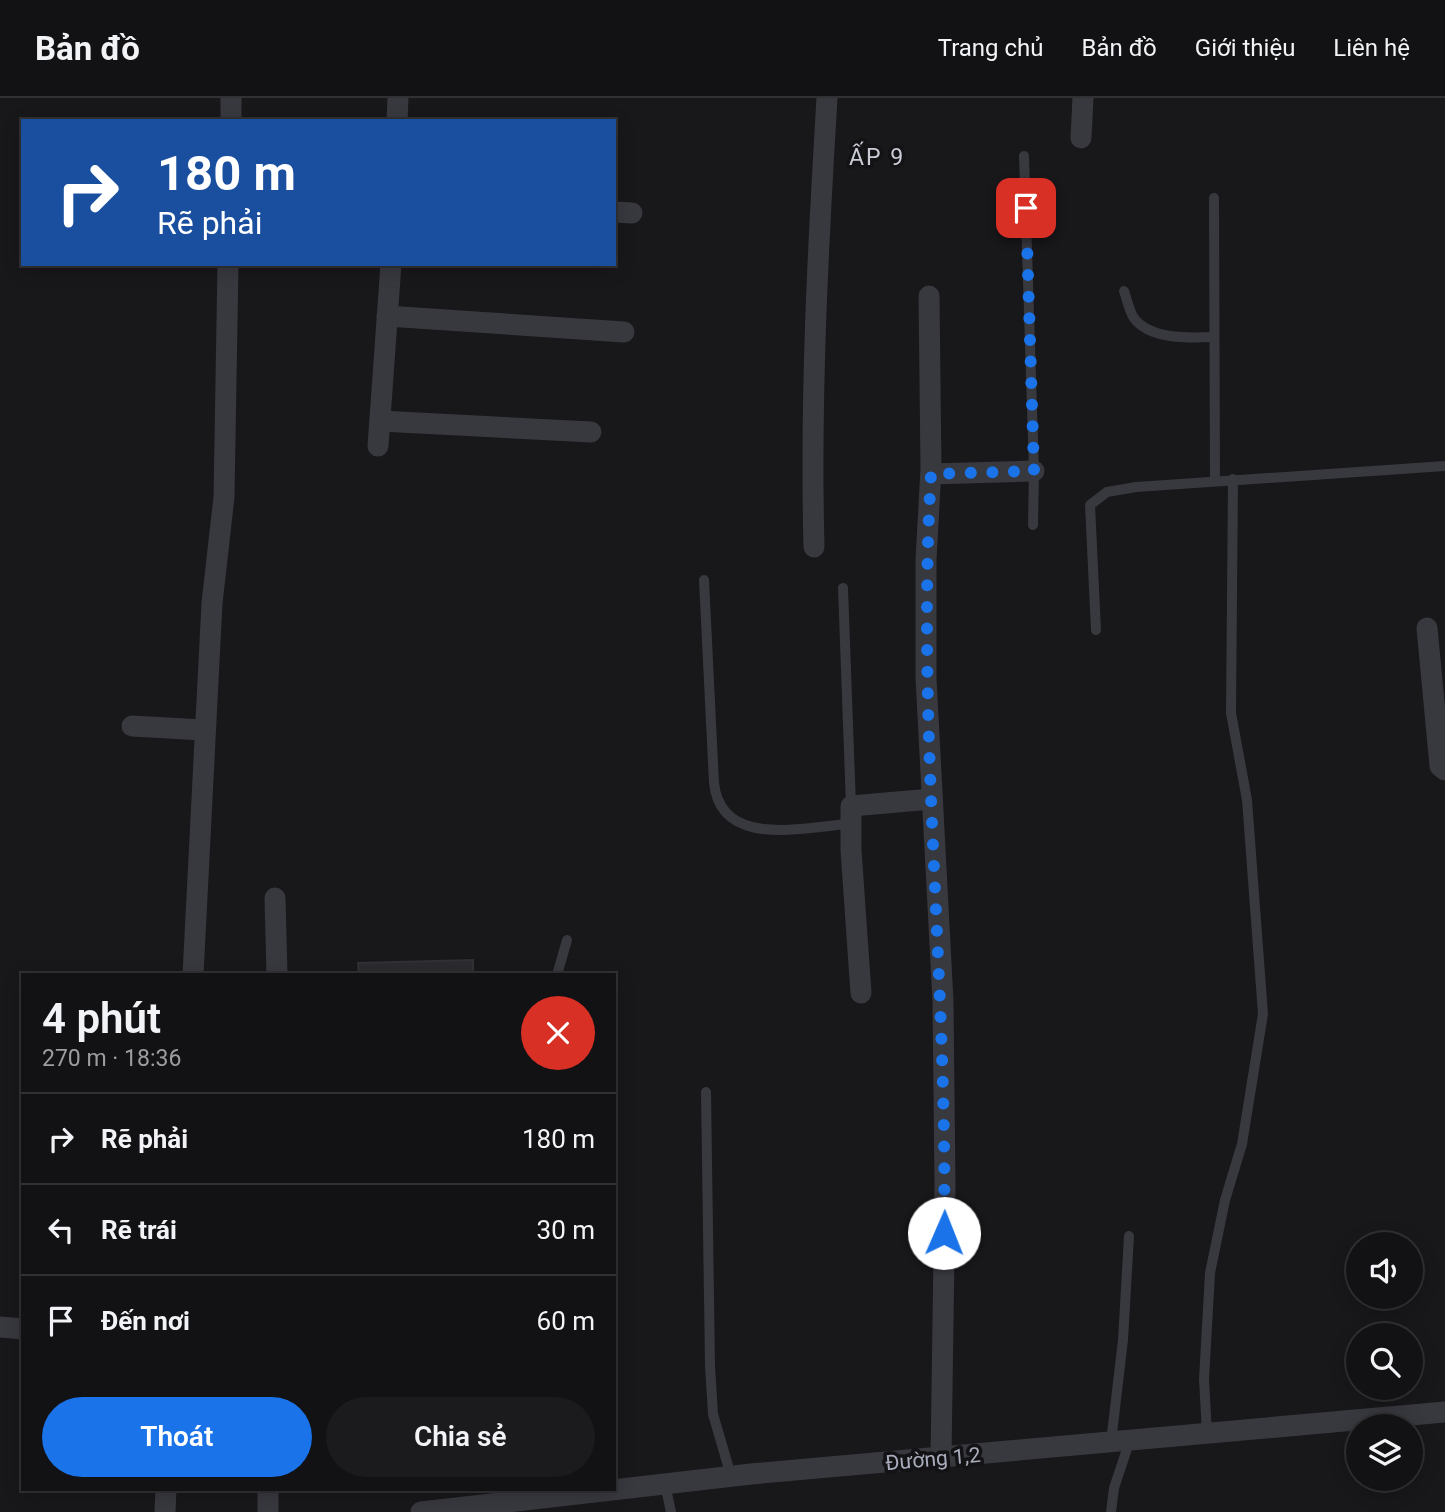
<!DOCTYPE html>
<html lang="vi">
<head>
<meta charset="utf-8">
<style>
	body { margin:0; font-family:Roboto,sans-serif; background:#1b1a1d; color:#f1f3f6; height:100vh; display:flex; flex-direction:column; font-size:26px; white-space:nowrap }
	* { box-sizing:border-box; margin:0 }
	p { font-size:23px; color:#9c9da0 }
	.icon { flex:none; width:38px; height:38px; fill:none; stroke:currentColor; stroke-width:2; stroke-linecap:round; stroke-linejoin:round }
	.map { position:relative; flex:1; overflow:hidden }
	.panel { position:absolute; left:21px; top:875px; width:595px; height:518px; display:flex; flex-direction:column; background:#121114; border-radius:0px; box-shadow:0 4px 18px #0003,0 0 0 2px #313134 }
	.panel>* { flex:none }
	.guide { position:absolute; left:21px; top:21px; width:595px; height:147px; border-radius:0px; box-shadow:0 4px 18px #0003,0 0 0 2px #313134; background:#1a4fa0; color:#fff; overflow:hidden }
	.fabs { position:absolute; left:1346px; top:1134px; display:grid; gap:14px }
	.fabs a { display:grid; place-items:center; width:77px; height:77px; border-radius:50%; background:#121114; box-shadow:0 4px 18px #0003,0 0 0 2px #313134; font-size:35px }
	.pin { position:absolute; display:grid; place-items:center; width:60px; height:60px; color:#fff; margin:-30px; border-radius:14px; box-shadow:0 4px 10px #0006 }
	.me { position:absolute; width:77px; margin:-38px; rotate:1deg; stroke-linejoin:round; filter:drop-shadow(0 0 5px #0008) }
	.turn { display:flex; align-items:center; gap:24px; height:147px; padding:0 21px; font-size:32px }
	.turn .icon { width:91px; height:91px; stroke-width:2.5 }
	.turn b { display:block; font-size:49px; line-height:60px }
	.round { display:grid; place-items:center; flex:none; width:74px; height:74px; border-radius:37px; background:#1b1a1d }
	.head { display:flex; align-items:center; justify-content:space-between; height:119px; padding:0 21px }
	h1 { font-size:42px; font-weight:600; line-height:52px }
	.cta { display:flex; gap:14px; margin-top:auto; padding:14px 21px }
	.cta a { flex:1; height:80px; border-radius:42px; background:#1a73e8; color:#fff; font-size:28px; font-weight:600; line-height:80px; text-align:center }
	.cta a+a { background:#1b1a1d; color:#f1f3f6 }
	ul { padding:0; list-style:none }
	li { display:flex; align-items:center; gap:21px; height:91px; padding:0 21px; border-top:2px solid #313134 }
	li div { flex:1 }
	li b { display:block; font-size:26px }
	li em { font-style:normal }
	header { display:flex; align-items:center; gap:42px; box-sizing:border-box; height:98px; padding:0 35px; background:#121114; border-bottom:2px solid #313134 }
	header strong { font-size:33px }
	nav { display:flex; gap:38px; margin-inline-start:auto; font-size:24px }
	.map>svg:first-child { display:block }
	.building { fill:#2b2a2e; stroke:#323136; stroke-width:2 }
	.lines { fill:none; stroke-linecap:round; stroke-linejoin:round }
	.lane { stroke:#38383f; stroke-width:10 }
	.street { stroke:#38383f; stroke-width:21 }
	.route { stroke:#1a73e8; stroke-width:12; stroke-dasharray:0 21.6 }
	.labels { text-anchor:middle; stroke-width:7; stroke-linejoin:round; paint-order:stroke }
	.street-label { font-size:21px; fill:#a8acbb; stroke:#131215 }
	.neighbourhood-label { font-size:23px; letter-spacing:2px; fill:#caccd6; stroke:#131215 }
</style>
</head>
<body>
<header>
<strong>Bản đồ</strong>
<nav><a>Trang chủ</a><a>Bản đồ</a><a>Giới thiệu</a><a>Liên hệ</a></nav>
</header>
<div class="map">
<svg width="1445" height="1414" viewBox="0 0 1445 1414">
	<rect width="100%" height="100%" fill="#18171a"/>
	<polygon class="building" points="473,862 473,877 359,877 358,865"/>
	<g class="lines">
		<g class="lane">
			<polyline points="1024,58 1034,373 1033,427"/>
			<polyline points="1214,100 1215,383"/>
			<path d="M1124,193C1127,201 1129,213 1134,220C1150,242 1190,240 1214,239"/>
			<path d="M704,482L714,685C721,751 802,729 850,726"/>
			<polyline points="843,490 851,708"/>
			<polyline points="1096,532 1090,407 1107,394 1136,389 1445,368"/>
			<polyline points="557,877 567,842"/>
			<polyline points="706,994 710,1268 713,1316 731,1378"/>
			<polyline points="1207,1335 1204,1281 1210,1175 1225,1102 1242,1046 1263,916 1247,702 1231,615 1233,381"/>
			<polyline points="1111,1344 1123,1242 1129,1138"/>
			<polyline points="665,1386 671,1414"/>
			<polyline points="1111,1414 1114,1390 1130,1342"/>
		</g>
		<g class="street">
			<polyline points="231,23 231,0"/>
			<polyline points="397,23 398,0"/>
			<polyline points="1081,40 1083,0"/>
			<polyline points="614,114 632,115"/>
			<polyline points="929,198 931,370 926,462 926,580 943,903 945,1087 941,1361"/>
			<polyline points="387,218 624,234"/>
			<polyline points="380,323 591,334"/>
			<polyline points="378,348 391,166"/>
			<polyline points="931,376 1034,373"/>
			<path d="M814,449C810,299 818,150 827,0"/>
			<polyline points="1427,530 1440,668 1445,672"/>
			<polyline points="132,628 203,632"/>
			<polyline points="275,800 277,877"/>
			<polyline points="193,877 212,505 224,399 228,166"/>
			<polyline points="861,895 851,752 851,708 932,701"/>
			<polyline points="0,1229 23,1231"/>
			<polyline points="165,1414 166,1391"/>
			<polyline points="268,1414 268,1391"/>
			<polyline points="421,1414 751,1376 1445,1314"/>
		</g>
	</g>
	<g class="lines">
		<path class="route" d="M944,1135C948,882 916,629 931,376L1034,373L1026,110"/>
	</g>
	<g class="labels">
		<g class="street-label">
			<text transform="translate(933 1361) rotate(-5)" y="7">Đường 1,2</text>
		</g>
		<g class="neighbourhood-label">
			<text x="877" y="67">ẤP 9</text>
		</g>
	</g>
</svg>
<div class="fabs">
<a><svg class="icon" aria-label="sound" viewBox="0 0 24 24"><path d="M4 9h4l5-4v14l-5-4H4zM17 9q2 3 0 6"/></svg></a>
<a><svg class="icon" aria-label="search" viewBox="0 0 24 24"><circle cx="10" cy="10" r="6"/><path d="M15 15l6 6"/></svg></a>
<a><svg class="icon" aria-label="layers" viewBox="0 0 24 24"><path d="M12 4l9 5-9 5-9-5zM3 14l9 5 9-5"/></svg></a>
</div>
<div class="pin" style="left:1026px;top:110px;background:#d93025"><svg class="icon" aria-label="arrive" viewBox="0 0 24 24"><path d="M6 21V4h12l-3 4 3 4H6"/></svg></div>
<svg class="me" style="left:944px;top:1135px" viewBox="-20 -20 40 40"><circle r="19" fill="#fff"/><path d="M0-13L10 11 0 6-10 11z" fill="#1a73e8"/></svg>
<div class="guide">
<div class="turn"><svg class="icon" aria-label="right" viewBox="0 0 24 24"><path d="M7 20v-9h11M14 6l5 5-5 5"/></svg><div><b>180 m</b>Rẽ phải</div></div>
</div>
<section class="panel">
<div class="head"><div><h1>4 phút</h1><p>270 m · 18:36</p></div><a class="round" style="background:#d93025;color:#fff"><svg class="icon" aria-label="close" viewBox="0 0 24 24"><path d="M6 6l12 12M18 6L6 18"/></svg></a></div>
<ul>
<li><svg class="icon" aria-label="right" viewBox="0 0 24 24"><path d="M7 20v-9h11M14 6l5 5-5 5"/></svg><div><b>Rẽ phải</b></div><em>180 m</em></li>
<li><svg class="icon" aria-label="left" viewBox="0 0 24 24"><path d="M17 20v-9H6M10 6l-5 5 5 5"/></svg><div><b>Rẽ trái</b></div><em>30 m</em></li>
<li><svg class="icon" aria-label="arrive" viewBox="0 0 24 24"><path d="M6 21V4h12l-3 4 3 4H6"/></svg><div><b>Đến nơi</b></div><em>60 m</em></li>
</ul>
<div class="cta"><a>Thoát</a><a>Chia sẻ</a></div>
</section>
</div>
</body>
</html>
